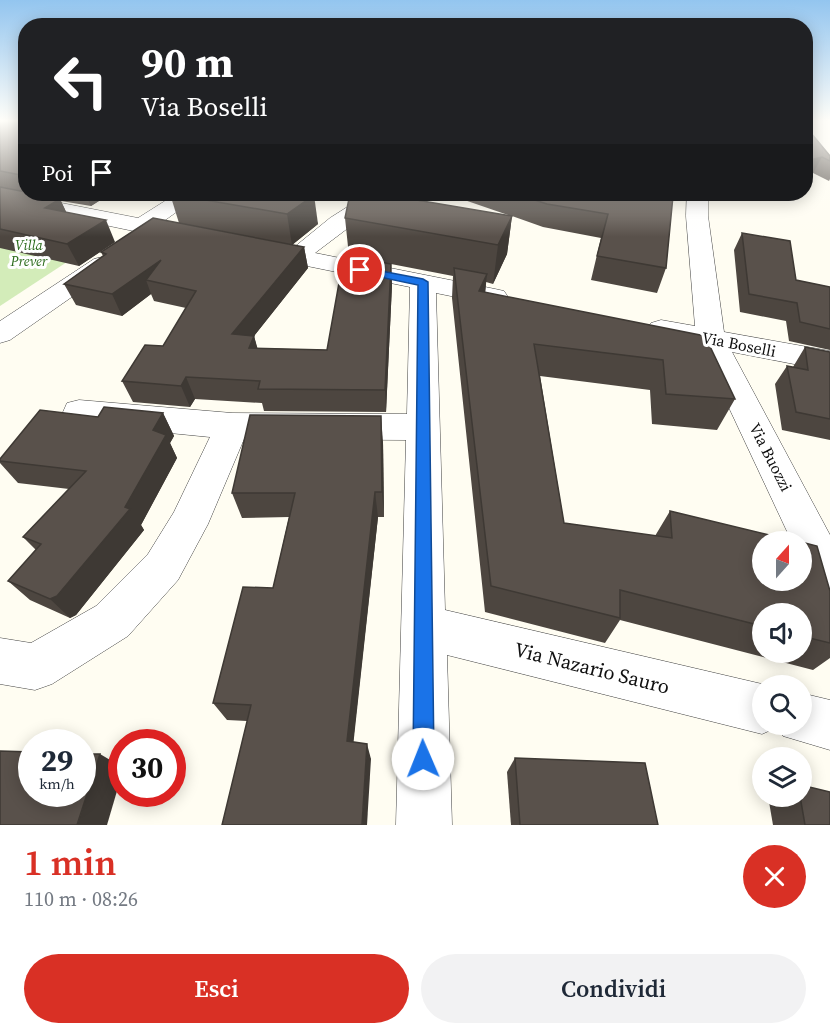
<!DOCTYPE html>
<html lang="it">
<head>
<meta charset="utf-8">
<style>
	body { margin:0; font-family:"Source Serif 4",serif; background:#f2f2f3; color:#1f2937; height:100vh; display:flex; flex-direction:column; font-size:22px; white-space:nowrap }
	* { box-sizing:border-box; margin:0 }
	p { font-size:20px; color:#747a83 }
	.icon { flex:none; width:33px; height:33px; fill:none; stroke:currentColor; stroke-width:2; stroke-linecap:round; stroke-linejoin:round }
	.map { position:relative; height:825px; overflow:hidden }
	.panel { display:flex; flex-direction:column; background:#fff; flex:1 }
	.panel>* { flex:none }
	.hud { position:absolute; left:18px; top:18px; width:795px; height:183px; border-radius:24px; box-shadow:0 3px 15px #0003; background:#202124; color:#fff; overflow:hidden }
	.needle { width:39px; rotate:21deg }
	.buttons { position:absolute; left:752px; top:531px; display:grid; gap:12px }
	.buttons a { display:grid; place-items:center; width:60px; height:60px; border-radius:50%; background:#fff; box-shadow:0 3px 15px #0003; font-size:30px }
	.speed { position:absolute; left:18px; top:729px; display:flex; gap:12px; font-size:30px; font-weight:700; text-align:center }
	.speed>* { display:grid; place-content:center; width:78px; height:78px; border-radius:50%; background:#fff; box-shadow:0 3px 15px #0003; line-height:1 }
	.speed small { font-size:15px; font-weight:400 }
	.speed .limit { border:9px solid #d22; background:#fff; color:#111 }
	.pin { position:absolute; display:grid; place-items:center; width:51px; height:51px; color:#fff; margin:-26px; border:3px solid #fff; border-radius:50%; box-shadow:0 2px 6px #0007 }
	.me { position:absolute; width:66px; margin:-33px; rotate:359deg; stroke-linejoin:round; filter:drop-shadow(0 0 4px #0008) }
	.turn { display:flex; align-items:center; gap:21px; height:126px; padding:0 24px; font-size:27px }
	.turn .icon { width:78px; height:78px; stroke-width:2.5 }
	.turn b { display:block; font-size:42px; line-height:51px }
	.then { display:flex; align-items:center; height:57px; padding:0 24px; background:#0003; gap:12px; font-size:22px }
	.round { display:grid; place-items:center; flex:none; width:63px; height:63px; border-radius:32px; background:#f2f2f3 }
	.headline { display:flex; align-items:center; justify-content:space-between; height:102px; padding:0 24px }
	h1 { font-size:36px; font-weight:600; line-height:45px; color:#d93025 }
	.action { display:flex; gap:12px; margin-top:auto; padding:12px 24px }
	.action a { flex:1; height:69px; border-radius:36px; background:#d93025; color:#fff; font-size:24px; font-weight:600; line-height:69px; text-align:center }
	.action a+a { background:#f2f2f3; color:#1f2937 }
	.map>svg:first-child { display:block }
	.green { fill:#d3ecb9 }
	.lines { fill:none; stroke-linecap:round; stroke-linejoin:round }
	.minor-casing { stroke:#434343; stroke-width:1 }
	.minor { fill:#fff; fill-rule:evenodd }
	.wall { fill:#4d4640; fill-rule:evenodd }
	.shaded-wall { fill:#3e3934 }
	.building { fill:#59514b; stroke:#3e3934; stroke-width:1.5 }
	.route { fill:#1a73e8; stroke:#114b97; stroke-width:1.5 }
	.labels { text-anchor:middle; stroke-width:6; stroke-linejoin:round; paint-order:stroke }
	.far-park-label { font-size:14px; font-style:italic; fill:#2b6b1c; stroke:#fff }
	.street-label { font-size:16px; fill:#101010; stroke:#fff }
	.near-street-label { font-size:20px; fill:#101010; stroke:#fff }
</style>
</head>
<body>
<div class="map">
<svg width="830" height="825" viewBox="0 0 830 825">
	<rect width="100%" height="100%" fill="#fffdf2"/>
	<polygon class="green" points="0,218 102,239 0,306"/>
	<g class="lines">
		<g class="minor-casing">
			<g id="minor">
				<polygon points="0,191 138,218 176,194 199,194 196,198 161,223 194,230 198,235 194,240 186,242 0,203"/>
				<polygon points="368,194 393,194 315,253 495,289 504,291 508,297 504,303 495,305 436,293 445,610 762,684 765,686 762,686 762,724 801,724 801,693 830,700 830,750 783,736 780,726 762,734 447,655 452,825 396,825 406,440 244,439 208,524 178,580 128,636 52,684 35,690 0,684 0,638 31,643 96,606 148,554 174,512 210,437 79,424 67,421 63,412 67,403 79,400 232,413 407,414 410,287 263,257 254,255 251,250 254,245 263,243 292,249 330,218"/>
				<polygon points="687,194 708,194 708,216 724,332 830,351 830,371 732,352 830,535 830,595 815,590 801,560 801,542 792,542 700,346 651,335 647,329 651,323 661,320 695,326 686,216"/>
				<polygon points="103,257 112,259 115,264 112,269 10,340 0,343 0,321 94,259"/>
			</g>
		</g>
		<use href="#minor" class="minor"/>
	</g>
	<g class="wall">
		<polygon points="0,121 26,121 26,194 110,194 91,206 61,201 66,212 115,242 79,266 0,248"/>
		<polygon points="806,127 830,156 830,179 829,181 813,173"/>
		<polygon points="170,194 305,194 318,224 292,245 179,223"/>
		<path d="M447,194H669L666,268L657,293L591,280L601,238L543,227L512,216L507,254L493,284L486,282L485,293L705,336L735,399L717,430L652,424L650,390L540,376L564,523L655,536L670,511L830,591V658L813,670L620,620L605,643L485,612L452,298L453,276L391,264L392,285L386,412L264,411L262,403L195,399L190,407L133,402L122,381L163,346L186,308L154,301L151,294L122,316L76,305L64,284L103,256L101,252L304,247L308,268L254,336L257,348L327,350L349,256L345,218L508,215ZM762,614H801V652H762Z"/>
		<polygon points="742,233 796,280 830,287 830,350 789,341 786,321 740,312 734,250"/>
		<polygon points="805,347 830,352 830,440 782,430 775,384 787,366 793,367"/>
		<polygon points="163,413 174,436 170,443 177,458 141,525 144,530 76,615 70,618 30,600 8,581 36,550 23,537 69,489 18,483 0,463 0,459 98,417"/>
		<polygon points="383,442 384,517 378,517 353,742 371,759 247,721 227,720 213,703 273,588 289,517 242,518 232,493"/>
		<polygon points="515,758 658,825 511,825 507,772"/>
		<polygon points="768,796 801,796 830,825 773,825"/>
	</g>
	<g class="shaded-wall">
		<polygon points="822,157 813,173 806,175 806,161"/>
		<polygon points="85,194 110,194 91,206"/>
		<polygon points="314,195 318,224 292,245 287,214"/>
		<polygon points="60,199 70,220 45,208"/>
		<polygon points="512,216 507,254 493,284 498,245"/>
		<polygon points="106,220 115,242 79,266 67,244"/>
		<polygon points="304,247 308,268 254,336 260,357 232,334"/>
		<polygon points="161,260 146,280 151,294 122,316 112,294"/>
		<polygon points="391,264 392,285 386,412 385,390"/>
		<polygon points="487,274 484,304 479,291"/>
		<polygon points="186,377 195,399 190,407 181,386"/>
		<polygon points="163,413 174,436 170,443 177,458 141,525 144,530 76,615 70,618 50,599 125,507 153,430"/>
		<polygon points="381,416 383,442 384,517 382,492"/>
		<polygon points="375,492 378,517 352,756 347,741"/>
		<polygon points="367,744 371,759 367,825 362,825"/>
		<polygon points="100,754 122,767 122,774 107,825 77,825"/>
	</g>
	<g class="building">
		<polygon points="0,121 26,121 26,176 0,171"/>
		<polygon points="806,127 830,156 830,161 822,157 806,161"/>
		<polygon points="0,187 26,192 26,194 34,194 60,199 45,208 106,220 67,244 0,229"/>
		<polygon points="171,194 305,194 314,195 287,214"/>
		<polygon points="350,194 381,194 512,216 498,245 345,218"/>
		<polygon points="516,194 656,194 673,196 666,268 597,256 608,214 547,204"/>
		<polygon points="153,218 304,247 232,334 254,336 249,348 327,350 344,255 391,264 385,390 258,389 260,381 186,377 181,386 122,381 145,345 163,346 196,291 146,280 161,260 112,294 64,284 106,254 101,252"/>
		<polygon points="742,233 790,241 796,280 830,287 830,329 800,322 797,303 749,294"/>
		<polygon points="454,268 487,274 479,291 705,336 735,399 666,394 663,360 534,344 564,523 672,538 670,511 798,542 762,542 762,580 801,580 801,542 817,546 830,591 830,643 801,636 801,614 762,614 762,626 620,590 620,618 491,586"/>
		<polygon points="805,347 830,352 830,419 796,412 787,366 808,370"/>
		<polygon points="104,407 163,413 153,430 166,435 125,507 130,509 57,596 50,599 8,581 41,544 23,537 86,471 0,461 0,459 40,410 98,417"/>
		<polygon points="250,415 381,416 382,492 375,492 347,741 367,744 362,825 222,825 251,705 213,703 243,587 273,588 295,493 232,493"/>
		<polygon points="0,751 32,752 32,794 82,794 82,754 100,754 77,825 0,825"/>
		<polygon points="515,758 645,763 658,825 520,825"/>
		<polygon points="801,785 830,792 830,825 805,825 800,796 801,796"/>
	</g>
	<linearGradient id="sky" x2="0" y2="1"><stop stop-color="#93c5ef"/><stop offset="0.51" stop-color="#fffef9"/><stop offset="1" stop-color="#fffef9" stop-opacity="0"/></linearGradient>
	<rect width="830" height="237" fill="url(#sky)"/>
	<polygon class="route" points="360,267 423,279 428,282 434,759 431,766 423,770 416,766 413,759 418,285 356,272 356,268"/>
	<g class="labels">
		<g class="far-park-label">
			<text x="29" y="250">Villa<tspan x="29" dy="16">Prever</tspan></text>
		</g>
		<g class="street-label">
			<text transform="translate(739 344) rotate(11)" y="6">Via Boselli</text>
			<text transform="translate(771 457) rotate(63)" y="6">Via Buozzi</text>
		</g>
		<g class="near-street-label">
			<text transform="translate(592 668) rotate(14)" y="7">Via Nazario Sauro</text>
		</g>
	</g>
</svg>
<div class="buttons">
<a><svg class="needle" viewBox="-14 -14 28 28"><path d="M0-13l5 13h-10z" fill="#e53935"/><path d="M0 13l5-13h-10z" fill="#747a83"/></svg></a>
<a><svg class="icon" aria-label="sound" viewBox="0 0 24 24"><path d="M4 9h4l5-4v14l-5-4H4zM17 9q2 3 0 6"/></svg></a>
<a><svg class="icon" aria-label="search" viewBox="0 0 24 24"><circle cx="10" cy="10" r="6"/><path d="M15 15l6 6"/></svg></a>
<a><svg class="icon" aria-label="layers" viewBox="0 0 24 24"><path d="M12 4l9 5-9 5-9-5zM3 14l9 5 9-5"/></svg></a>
</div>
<div class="speed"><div>29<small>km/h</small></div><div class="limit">30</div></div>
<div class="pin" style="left:360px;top:270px;background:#d93025"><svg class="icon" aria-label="arrive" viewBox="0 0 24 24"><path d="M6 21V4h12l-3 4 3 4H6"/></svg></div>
<svg class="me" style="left:423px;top:759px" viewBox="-20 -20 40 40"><circle r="19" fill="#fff"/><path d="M0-13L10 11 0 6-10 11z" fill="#1a73e8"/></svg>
<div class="hud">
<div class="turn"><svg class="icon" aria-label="left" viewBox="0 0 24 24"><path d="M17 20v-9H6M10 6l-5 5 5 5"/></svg><div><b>90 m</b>Via Boselli</div></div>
<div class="then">Poi<svg class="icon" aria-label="arrive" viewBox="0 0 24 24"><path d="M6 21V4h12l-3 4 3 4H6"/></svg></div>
</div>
</div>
<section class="panel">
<div class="headline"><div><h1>1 min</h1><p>110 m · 08:26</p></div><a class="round" style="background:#d93025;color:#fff"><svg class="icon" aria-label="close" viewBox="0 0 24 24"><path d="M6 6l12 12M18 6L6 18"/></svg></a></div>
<div class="action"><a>Esci</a><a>Condividi</a></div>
</section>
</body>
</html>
